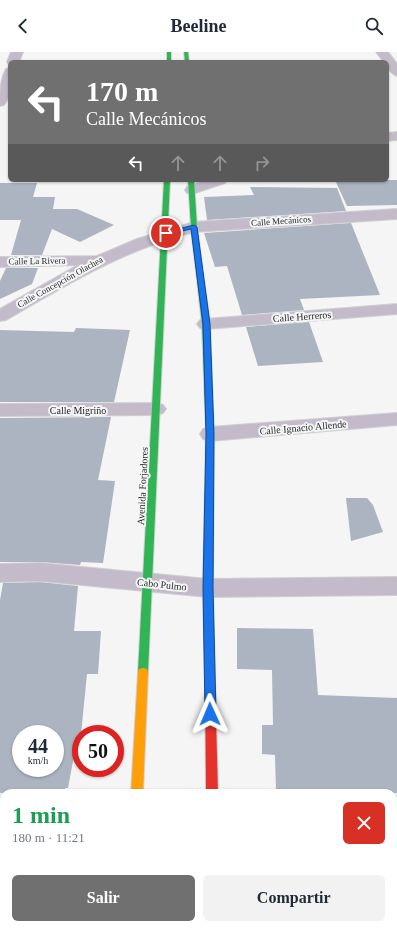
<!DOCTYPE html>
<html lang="es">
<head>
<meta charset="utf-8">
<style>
	body { margin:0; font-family:"Times New Roman",serif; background:#f2f2f3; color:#1f2937; height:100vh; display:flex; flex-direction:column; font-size:15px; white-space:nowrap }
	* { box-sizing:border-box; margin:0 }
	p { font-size:13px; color:#747a83 }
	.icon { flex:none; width:22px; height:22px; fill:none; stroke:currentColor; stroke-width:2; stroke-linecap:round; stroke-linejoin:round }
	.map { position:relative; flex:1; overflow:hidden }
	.panel { position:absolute; left:0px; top:737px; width:397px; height:140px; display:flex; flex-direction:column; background:#fff; border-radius:12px 12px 0 0; box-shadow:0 1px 3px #0004 }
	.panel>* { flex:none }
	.hud { position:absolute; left:8px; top:8px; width:381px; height:122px; border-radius:6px; box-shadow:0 1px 3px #0004; background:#707070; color:#fff; overflow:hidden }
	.speed { position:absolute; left:12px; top:673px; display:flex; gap:8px; font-size:20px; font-weight:700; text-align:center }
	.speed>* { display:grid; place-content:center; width:52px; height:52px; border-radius:50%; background:#fff; box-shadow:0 1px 3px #0004; line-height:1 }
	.speed small { font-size:10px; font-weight:400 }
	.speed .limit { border:6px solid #d22; background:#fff; color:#111 }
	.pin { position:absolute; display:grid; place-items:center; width:34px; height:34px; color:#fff; margin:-17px; border:2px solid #fff; border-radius:50%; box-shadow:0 1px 4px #0007 }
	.me { position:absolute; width:44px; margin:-22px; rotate:359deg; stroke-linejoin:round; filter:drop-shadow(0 0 3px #0008) }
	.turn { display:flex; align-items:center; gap:14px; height:84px; padding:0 12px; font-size:18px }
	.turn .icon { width:52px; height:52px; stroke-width:2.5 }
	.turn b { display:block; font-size:28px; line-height:34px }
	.lanes { display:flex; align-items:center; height:38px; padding:0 12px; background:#0003; justify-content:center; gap:20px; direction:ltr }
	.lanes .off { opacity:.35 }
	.round { display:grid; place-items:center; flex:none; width:42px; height:42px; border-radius:6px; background:#f2f2f3 }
	.summary { display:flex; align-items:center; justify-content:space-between; height:68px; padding:0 12px }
	h1 { font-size:24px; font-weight:700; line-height:30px; color:#1e9e55 }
	.cta { display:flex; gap:8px; margin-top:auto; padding:8px 12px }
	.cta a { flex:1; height:46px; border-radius:6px; background:#707070; color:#fff; font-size:16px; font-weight:700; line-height:46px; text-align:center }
	.cta a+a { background:#f2f2f3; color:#1f2937 }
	header { display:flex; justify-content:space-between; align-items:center; height:52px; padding:0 12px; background:#fff; font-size:18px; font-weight:700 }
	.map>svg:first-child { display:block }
	.building { fill:#acb3c1; fill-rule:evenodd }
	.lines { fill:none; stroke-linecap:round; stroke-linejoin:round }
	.street-casing { stroke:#d0d0d0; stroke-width:2 }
	.fast-casing { stroke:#d0d0d0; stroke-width:2 }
	.slow-casing { stroke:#d0d0d0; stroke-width:2 }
	.jam-casing { stroke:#d0d0d0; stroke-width:2 }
	.street { fill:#c3bbca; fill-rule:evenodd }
	.fast { fill:#30b455; fill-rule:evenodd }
	.slow { fill:#ff9f0a; fill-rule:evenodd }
	.jam { fill:#e5322d; fill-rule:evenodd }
	.route { fill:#1a73e8; stroke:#114b97 }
	.labels { text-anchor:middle; stroke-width:4; stroke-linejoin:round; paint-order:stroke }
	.far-street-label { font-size:9px; fill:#282828; stroke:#f4f5f6 }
	.street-label { font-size:10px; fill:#282828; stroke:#f4f5f6 }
</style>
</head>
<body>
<header><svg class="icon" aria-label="back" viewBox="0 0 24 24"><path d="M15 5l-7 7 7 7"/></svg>Beeline<svg class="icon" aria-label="search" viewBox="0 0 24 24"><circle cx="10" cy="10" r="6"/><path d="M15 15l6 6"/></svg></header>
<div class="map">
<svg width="397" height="877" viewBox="0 0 397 877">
	<rect width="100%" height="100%" fill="#f5f5f5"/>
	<g class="building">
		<polygon points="335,128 397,128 397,153 347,154"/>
		<polygon points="0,131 37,131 33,145 55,145 53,157 77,157 114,173 80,190 52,177 42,203 11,203 21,168 0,168"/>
		<polygon points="250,135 337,136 346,159 207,168 204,145 254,143"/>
		<polygon points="351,171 380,243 300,247 304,258 242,263 227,214 215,215 204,181"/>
		<polygon points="6,216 38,216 32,232 0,247 0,229"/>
		<polygon points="309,270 323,310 258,314 246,275"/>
		<polygon points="76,276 130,278 114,350 0,350 0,278 74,280"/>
		<polygon points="111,365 98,428 115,429 103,511 81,510 80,513 40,510 0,510 0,366"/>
		<polygon points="346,446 367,446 373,453 383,480 351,489"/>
		<path d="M40,530L78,534L74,579H101L98,622H87L81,682H78L68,736H65V741H0V548L3,531ZM21,682H55V716H21Z"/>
		<polygon points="237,576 313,577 318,643 397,646 397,741 276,741 275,703 262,702 262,673 273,673 272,618 237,617"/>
	</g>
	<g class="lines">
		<g class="street-casing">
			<g id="street">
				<polygon points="11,0 23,0 19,10 10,10 10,13 7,10"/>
				<path d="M376,0H388L397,12V24C391,22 387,16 387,10H384Z"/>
				<path d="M10,16C10,29 12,42 4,53L0,54C0,41 0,28 6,17Z"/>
				<polygon points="397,80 397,88 387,89 387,81"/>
				<polygon points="206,128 227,128 225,131 192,142 187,141 185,138 187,135"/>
				<path d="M397,157V167L194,180C126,197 67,232 6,268L0,269V257L78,213L0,215V205L97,204L137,187L194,170Z"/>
				<polygon points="397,252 397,262 206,277 200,276 197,272 200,268 206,267"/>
				<polygon points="156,351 163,353 166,357 163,361 156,363 0,364 0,352"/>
				<polygon points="397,361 397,373 210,389 203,387 200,382 203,377 210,375"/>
				<polygon points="40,511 208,527 397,525 397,543 208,545 40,529 0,530 0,512"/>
				<rect x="0" y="820" width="4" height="30"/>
				<rect x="393" y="841" width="4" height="32"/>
			</g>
		</g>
		<g class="fast-casing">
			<g id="fast">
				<rect x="167" y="0" width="4" height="10"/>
				<polygon points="184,0 188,0 189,10 185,10"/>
				<polygon points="164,128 170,128 148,620 147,623 143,624 139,623 138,620"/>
				<polygon points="188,128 194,128 197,175 210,272 214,382 213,536 215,628 214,631 210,632 206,631 205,628 203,536 206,382 202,272 191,175"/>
			</g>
		</g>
		<g class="slow-casing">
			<g id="slow">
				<polygon points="143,616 147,617 148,620 143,741 131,741 138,620 139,617"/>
				<rect x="207" y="873" width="14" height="4"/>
			</g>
		</g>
		<g class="jam-casing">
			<g id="jam">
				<polygon points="210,624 214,625 215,628 218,741 206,741 205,628 206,625"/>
				<rect x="124" y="873" width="14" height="4"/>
			</g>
		</g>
		<use href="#street" class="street"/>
		<use href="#fast" class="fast"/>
		<use href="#slow" class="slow"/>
		<use href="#jam" class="jam"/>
	</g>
	<polygon class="route" points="194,173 197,175 210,272 214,382 213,536 216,662 215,666 210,667 206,666 205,662 203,536 206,382 203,272 191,177 166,183 162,181"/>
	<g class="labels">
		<g class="far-street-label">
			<text transform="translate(281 169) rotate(-4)" y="3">Calle Mecánicos</text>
			<text transform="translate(37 209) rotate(-1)" y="3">Calle La Rivera</text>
			<text transform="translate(60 230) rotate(-29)" y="3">Calle Concepción Olachea</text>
		</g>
		<g class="street-label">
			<text transform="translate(302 264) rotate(-4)" y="4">Calle Herreros</text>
			<text x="78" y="362">Calle Migriño</text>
			<text transform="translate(303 375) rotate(-5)" y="4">Calle Ignacio Allende</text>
			<text transform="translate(142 434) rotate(-87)" y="4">Avenida Forjadores</text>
			<text transform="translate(162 532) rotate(6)" y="4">Cabo Pulmo</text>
		</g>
	</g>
</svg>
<div class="speed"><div>44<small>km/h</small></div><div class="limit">50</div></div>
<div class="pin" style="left:166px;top:181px;background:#d93025"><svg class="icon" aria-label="arrive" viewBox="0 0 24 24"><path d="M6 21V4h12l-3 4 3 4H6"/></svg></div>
<svg class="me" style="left:210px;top:662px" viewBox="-20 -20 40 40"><path d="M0-17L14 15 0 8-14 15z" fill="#1a73e8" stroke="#fff" stroke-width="4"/></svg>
<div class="hud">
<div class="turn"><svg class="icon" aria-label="left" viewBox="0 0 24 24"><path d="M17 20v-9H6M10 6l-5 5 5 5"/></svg><div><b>170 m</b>Calle Mecánicos</div></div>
<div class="lanes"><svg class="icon" aria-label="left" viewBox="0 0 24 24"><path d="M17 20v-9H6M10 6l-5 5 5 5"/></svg><svg class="icon off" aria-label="ahead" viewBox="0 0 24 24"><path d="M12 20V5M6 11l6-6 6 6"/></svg><svg class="icon off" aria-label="ahead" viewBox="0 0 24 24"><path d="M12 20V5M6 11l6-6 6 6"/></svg><svg class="icon off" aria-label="right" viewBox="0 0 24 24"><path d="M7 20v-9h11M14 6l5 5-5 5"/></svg></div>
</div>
<section class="panel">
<div class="summary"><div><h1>1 min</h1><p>180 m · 11:21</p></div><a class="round" style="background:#d93025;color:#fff"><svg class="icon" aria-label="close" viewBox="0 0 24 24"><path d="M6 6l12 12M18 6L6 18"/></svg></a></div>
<div class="cta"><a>Salir</a><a>Compartir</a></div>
</section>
</div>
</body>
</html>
